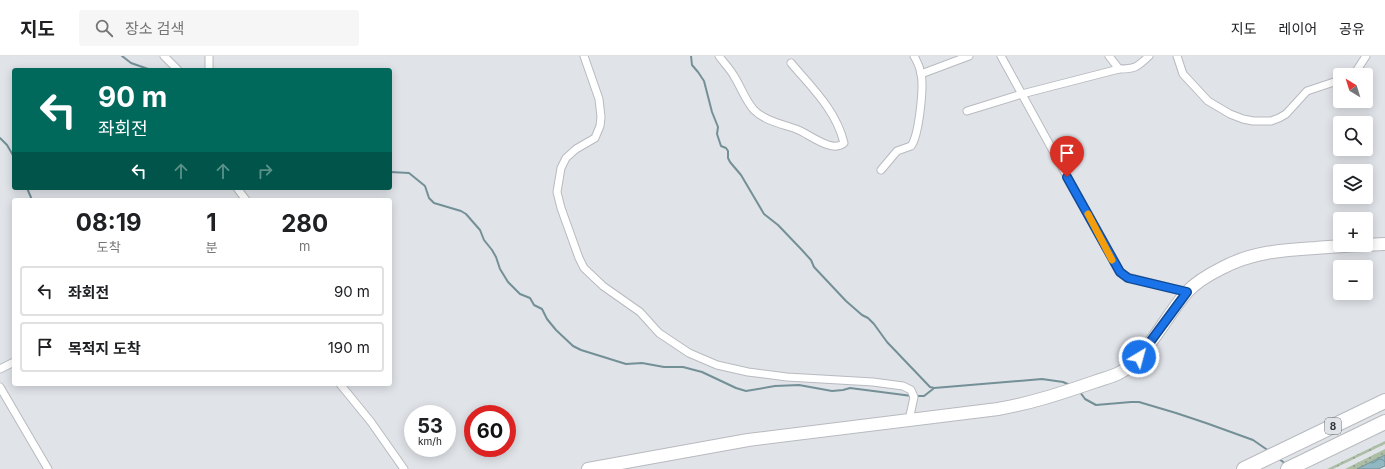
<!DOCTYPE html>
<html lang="ko">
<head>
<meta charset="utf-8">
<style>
	body { margin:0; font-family:Inter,"Noto Sans KR",sans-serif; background:#f6f6f6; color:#202124; height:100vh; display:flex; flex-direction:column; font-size:15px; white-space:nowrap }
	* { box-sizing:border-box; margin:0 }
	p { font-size:13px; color:#757577 }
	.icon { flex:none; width:22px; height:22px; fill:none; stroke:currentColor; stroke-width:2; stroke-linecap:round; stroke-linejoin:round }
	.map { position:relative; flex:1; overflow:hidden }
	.panel { position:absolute; left:12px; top:142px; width:380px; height:188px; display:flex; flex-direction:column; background:#fff; border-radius:4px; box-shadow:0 2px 10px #0003 }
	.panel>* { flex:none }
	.guide { position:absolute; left:12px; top:12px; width:380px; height:122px; border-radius:4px; box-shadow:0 2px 10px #0003; background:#00695c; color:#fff; overflow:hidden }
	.needle { width:26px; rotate:322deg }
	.controls { position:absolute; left:1333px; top:12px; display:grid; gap:8px }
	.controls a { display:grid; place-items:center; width:40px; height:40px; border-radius:4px; background:#fff; box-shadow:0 2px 10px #0003; font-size:20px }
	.speed { position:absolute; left:404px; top:349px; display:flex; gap:8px; font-size:20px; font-weight:700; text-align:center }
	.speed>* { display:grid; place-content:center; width:52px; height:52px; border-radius:50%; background:#fff; box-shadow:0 2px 10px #0003; line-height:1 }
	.speed small { font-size:10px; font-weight:400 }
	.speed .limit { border:6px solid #d22; background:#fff; color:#111 }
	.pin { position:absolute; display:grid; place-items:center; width:34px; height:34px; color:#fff; margin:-41px -17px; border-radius:50% 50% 50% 0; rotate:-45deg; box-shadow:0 0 4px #0007 }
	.pin .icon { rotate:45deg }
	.me { position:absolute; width:44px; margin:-22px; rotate:37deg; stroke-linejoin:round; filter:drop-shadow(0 0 3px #0008) }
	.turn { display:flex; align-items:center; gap:14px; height:84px; padding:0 20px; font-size:18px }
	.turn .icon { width:52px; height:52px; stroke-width:2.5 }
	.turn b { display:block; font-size:28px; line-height:34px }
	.lanes { display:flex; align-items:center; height:38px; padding:0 20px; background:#0003; justify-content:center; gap:20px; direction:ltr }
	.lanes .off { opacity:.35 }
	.eta { display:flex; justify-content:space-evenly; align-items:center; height:68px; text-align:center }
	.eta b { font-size:24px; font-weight:700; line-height:28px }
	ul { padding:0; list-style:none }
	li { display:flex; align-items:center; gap:12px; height:50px; margin:0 8px 6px; padding:0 12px; border:2px solid #e0e0e0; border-radius:4px }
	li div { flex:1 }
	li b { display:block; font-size:15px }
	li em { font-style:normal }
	header { display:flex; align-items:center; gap:24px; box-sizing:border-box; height:56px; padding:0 20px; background:#fff; border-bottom:1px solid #e0e0e0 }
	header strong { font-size:19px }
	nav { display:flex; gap:22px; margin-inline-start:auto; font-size:14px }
	.search { width:280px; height:36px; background:#f6f6f6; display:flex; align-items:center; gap:10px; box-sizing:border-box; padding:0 14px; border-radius:4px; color:#757577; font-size:15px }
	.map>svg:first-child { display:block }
	.grass { fill:url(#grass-dots) }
	.water { fill:url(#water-waves); stroke:#749097 }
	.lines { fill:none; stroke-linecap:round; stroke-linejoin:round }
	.stream { stroke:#749097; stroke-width:2 }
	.minor-casing { stroke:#b7babf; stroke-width:9 }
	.primary-casing { stroke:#b7babf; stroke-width:14 }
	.motorway-casing { stroke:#b7babf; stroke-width:16 }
	.minor { stroke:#fff; stroke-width:7 }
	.primary { stroke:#fff; stroke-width:12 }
	.motorway { stroke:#fff; stroke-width:14 }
	.route-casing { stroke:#114b97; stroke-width:10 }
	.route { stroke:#1a73e8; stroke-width:7 }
	.slow { stroke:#f59e0b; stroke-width:7 }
	.labels { text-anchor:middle; stroke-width:3; stroke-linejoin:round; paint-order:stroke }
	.shield { fill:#e0e3e8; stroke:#66676a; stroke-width:1 }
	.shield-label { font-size:10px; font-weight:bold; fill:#313234 }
</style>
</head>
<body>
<header>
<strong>지도</strong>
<div class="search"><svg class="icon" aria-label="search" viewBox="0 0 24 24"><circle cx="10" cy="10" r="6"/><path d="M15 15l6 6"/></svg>장소 검색</div>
<nav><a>지도</a><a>레이어</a><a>공유</a></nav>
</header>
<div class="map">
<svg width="1385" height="413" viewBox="0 0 1385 413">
	<defs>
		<pattern id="grass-dots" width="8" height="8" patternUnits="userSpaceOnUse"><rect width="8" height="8" fill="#acbea6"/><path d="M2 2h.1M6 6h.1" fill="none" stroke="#8d9b88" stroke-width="1.8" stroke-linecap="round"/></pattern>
		<pattern id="water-waves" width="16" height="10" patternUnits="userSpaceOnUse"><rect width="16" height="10" fill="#90b8c2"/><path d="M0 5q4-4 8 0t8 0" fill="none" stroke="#76969e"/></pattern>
	</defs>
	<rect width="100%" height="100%" fill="#e0e3e8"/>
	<g class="grass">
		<polygon points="1385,385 1385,388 1333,413 1327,413"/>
		<polygon points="1385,393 1385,399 1357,413 1345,413"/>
	</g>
	<polygon class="water" points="1385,399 1385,410 1378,413 1357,413"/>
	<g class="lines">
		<g class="stream">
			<polyline points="122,0 131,7 151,14"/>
			<polyline points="691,0 692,9 698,16 704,25 712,56 718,71 717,78 721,90 726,92 728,95 728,102 730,106 741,119 764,158 778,169 801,193 811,204 814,211 846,245 862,259 868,262 874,268 887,286 930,331 934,332 1042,323 1063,326 1070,329"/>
			<polyline points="0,82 7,89 14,101"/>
			<polyline points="390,116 409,117 425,130 429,142 434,147 461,155 466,158 480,174 484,184 492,194 496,201 500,213 508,226 520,238 530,242 534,249 542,253 547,263 556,274 573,290 581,294 626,308 642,307 664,311 683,311 702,316 736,332 746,335 775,330 799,329 832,335 843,334 850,332 912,340"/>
			<polyline points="27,132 32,144"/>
			<polyline points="1080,336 1085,343 1096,349 1131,346 1139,346 1176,357 1206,367 1253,384 1269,395"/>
			<polyline points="916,340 924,340 933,333"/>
			<polyline points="1279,403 1286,408"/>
		</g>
		<g class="minor-casing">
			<g id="minor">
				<polyline points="164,0 178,14"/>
				<polyline points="209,0 209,14"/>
				<polyline points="584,0 599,43 601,61 600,70 595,82 576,93 566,102 561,112 557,136 561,152 579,202 584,212 603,230 640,256 659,277 689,297 717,309 748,316 787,321 873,326 903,330 911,334 914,341 909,364"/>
				<path d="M719,0C724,7 730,13 734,20C741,31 745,44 754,54C765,65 782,68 796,73C808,77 832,98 844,87C836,54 812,32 791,7"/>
				<polyline points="1001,0 1120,217 1128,221 1187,236"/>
				<polyline points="1109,0 1119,13"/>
				<polyline points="1177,0 1183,18 1208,45 1230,58 1243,63 1253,65 1271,65 1279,62 1286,58 1307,35 1340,24"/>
				<polyline points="921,18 969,0"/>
				<polyline points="1352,19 1355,17 1366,0"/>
				<path d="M967,55L1022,38L1119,13C1136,13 1137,11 1149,0"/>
				<path d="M881,114L897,95L911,90C919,80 924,30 921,18C920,12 917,5 914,0"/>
				<polyline points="237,132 246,144"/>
				<polyline points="0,313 14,306"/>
				<polyline points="340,328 371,366 404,413"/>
				<polyline points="0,331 48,413"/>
			</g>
		</g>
		<g class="primary-casing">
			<path id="primary" d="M588,413L748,384L998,353C1032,347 1062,337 1094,326C1108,321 1121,319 1132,308C1154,287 1167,259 1187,236C1196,226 1210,218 1222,212C1252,196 1282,194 1315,192C1339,190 1362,189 1385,188"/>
		</g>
		<g class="motorway-casing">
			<g id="motorway">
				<polyline points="1244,413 1385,345"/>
				<polyline points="1288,413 1385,366"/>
			</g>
		</g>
		<use href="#minor" class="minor"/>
		<use href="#primary" class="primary"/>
		<use href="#motorway" class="motorway"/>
	</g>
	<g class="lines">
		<g class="route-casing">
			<polyline id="route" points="1067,121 1120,216 1128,222 1187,236 1139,301"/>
		</g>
		<use href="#route" class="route"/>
		<polyline class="slow" points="1088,158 1112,204"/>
	</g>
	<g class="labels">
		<rect class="shield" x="1325" y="362" width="16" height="16" rx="3"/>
		<g class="shield-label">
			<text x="1333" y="374">8</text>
		</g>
	</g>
</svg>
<div class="controls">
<a><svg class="needle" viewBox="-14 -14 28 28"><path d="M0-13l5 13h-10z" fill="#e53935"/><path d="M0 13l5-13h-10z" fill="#757577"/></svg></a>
<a><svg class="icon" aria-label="search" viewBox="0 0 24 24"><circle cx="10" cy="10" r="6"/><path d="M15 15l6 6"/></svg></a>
<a><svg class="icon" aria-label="layers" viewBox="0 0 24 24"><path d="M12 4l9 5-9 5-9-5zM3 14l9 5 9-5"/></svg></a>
<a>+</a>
<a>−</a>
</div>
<div class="speed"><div>53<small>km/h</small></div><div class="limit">60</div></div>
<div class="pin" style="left:1067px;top:121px;background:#d93025"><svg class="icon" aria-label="arrive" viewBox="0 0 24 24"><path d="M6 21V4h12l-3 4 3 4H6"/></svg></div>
<svg class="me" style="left:1139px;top:301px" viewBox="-20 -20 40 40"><circle r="17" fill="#1a73e8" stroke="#fff" stroke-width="3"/><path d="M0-11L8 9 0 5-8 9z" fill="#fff"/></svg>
<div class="guide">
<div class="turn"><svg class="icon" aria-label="left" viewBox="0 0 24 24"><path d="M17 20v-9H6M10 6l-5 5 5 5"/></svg><div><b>90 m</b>좌회전</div></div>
<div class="lanes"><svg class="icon" aria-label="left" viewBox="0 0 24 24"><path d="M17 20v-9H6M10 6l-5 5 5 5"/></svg><svg class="icon off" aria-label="ahead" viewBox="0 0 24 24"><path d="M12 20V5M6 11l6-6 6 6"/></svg><svg class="icon off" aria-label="ahead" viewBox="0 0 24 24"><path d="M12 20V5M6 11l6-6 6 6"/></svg><svg class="icon off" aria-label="right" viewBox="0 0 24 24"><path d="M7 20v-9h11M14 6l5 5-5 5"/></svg></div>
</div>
<section class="panel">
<div class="eta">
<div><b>08:19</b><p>도착</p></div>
<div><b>1</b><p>분</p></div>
<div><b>280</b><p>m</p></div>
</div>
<ul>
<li><svg class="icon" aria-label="left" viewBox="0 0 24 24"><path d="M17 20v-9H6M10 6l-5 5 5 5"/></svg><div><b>좌회전</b></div><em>90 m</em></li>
<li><svg class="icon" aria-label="arrive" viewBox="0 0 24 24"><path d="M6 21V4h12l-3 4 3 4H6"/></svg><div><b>목적지 도착</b></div><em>190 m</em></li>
</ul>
</section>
</div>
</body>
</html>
